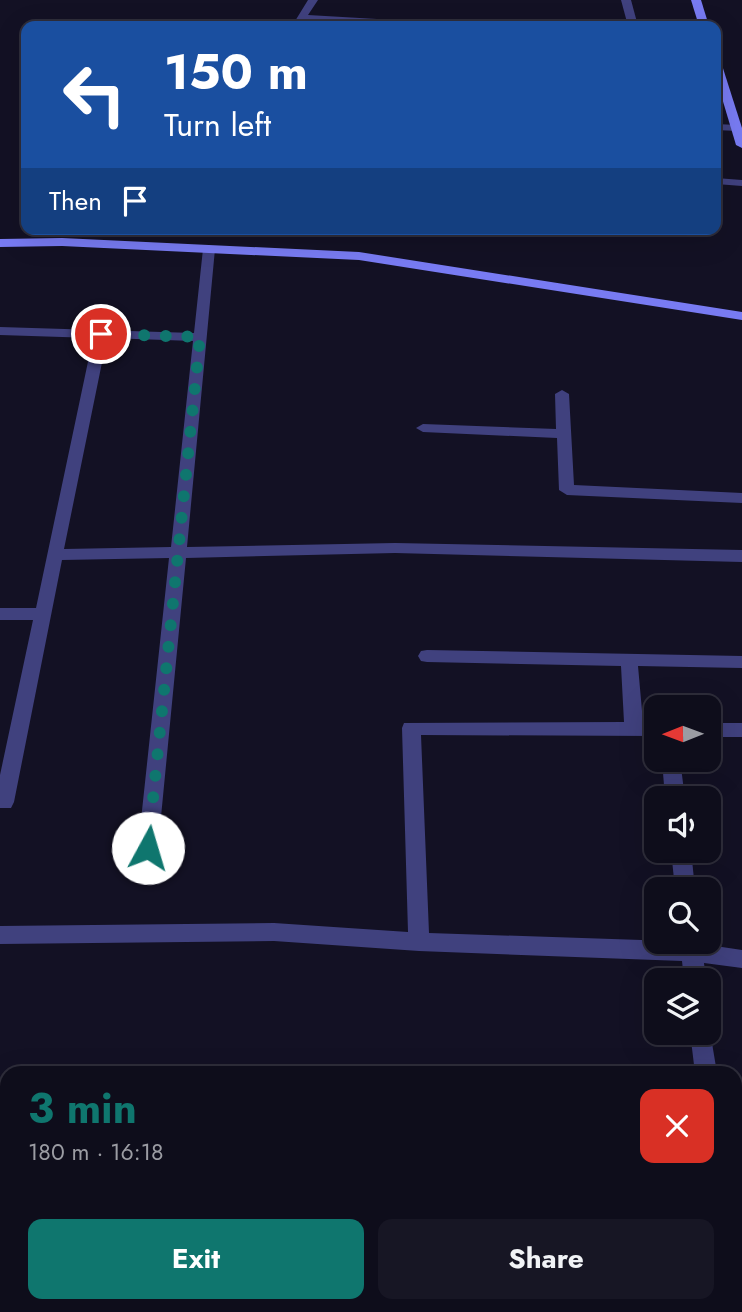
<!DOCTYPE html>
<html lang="en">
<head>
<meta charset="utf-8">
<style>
	body { margin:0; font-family:Jost,sans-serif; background:#171624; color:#f1f3f6; height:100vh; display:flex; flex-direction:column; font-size:26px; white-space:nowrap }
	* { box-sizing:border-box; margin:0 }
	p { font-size:23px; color:#9b9ca3 }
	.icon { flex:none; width:38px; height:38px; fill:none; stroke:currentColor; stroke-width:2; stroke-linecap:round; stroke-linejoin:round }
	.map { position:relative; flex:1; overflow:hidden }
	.drawer { position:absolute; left:0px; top:1066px; width:742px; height:247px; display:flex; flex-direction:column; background:#0e0d1b; border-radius:21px 21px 0 0; box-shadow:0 7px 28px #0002,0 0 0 2px #2e2d3a }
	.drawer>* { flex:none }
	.guide { position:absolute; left:21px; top:21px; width:700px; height:214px; border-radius:14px; box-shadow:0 7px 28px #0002,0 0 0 2px #2e2d3a; background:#1a4fa0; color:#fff; overflow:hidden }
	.needle { width:46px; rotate:269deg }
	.buttons { position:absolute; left:644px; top:695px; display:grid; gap:14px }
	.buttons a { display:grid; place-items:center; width:77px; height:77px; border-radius:14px; background:#0e0d1b; box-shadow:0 7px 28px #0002,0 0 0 2px #2e2d3a; font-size:35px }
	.pin { position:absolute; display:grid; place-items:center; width:60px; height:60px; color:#fff; margin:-30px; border:4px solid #fff; border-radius:50%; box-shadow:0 2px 7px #0007 }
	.me { position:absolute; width:77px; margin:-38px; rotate:6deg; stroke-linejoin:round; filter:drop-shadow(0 0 5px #0008) }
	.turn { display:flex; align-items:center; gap:24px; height:147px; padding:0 28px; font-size:32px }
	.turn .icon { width:91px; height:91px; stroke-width:2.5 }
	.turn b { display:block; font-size:49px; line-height:60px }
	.then { display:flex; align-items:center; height:66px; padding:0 28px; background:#0003; gap:14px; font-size:26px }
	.round { display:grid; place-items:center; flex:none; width:74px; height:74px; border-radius:14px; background:#171624 }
	.summary { display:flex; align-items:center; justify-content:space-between; height:119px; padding:0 28px }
	h1 { font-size:42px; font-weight:700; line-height:52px; color:#0f766e }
	.cta { display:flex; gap:14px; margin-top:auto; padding:14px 28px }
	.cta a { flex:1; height:80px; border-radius:14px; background:#0f766e; color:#fff; font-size:28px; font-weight:700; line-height:80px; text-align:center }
	.cta a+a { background:#171624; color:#f1f3f6 }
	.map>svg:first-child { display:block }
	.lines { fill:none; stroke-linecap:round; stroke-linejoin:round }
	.street { fill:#40417e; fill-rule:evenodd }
	.secondary { fill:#787bf2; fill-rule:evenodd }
	.route { stroke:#0f766e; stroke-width:12; stroke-dasharray:0 21.6 }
</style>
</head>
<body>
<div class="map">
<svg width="742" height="1312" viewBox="0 0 742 1312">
	<rect width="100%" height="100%" fill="#131124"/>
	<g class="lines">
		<g class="street">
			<polygon points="308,0 318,0 308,15 446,23 451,26 305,21 302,26 292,26"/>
			<polygon points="621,0 631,0 638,26 628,26"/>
			<polygon points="716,124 737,125 742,129 737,131 716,130"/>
			<polygon points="716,178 742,180 742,186 716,184"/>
			<path d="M209,245L215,249L187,547L395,543L742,550V562L395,553L186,558L158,848L155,854L148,856L141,854L138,848L169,558L62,560L14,802L11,808H0V775L33,620H0V608H36L93,338L0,335V327L194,333L203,249ZM107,338L193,341L171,547L64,549Z"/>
			<polygon points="562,390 569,394 574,485 742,493 742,503 567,495 559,490 557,438 423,432 416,428 423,424 556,429 555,394"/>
			<polygon points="427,650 742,656 742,668 638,666 643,722 656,722 656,736 421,735 429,933 701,942 702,944 742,950 742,968 704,963 706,980 684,980 682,961 419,951 274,941 0,944 0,926 274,923 408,932 402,728 404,723 624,722 621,666 427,662 421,661 418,656 421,651"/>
			<rect x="709" y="723" width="33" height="14"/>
			<polygon points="662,760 680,760 685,798 665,798"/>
			<polygon points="671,850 691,850 695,889 675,889"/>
			<polygon points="709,1025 717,1073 695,1073 690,1032 709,1032"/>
			<polygon points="742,1137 742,1161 735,1163 735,1139"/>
			<polygon points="0,1143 7,1144 7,1168 0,1167"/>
			<polygon points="735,1293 742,1296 742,1312 723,1312 722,1306 735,1306"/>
			<polygon points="123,1306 149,1306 148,1312 122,1312"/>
			<polygon points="215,1306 241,1306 240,1312 214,1312"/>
		</g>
		<g class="secondary">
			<polygon points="691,0 701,0 709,26 699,26"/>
			<polygon points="716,59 721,62 742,128 742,148 736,145 716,78"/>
			<polygon points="62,238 359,252 742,312 742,320 359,260 62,246 0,247 0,239"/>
		</g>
	</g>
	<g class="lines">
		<polyline class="route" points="101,334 200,337 148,848"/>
	</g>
</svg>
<div class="buttons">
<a><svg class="needle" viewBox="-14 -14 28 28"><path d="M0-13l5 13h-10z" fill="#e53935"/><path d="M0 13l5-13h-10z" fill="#9b9ca3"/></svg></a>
<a><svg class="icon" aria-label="sound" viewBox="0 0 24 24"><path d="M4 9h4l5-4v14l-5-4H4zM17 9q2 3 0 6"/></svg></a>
<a><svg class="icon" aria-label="search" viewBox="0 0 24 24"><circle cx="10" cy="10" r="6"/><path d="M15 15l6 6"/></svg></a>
<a><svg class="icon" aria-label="layers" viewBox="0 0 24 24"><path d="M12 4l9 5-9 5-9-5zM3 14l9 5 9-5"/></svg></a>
</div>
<div class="pin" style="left:101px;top:334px;background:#d93025"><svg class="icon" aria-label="arrive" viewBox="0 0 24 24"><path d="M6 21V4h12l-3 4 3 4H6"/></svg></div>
<svg class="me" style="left:148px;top:848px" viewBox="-20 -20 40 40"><circle r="19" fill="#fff"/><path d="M0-13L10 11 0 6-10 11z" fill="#0f766e"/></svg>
<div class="guide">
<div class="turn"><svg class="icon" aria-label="left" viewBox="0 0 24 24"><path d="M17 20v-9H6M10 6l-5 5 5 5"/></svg><div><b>150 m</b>Turn left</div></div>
<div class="then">Then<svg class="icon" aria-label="arrive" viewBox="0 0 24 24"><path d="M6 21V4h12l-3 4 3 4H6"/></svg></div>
</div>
<section class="drawer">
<div class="summary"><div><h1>3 min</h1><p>180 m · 16:18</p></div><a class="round" style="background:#d93025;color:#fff"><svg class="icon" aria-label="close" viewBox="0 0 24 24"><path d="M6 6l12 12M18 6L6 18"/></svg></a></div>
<div class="cta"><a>Exit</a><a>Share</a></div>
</section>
</div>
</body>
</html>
